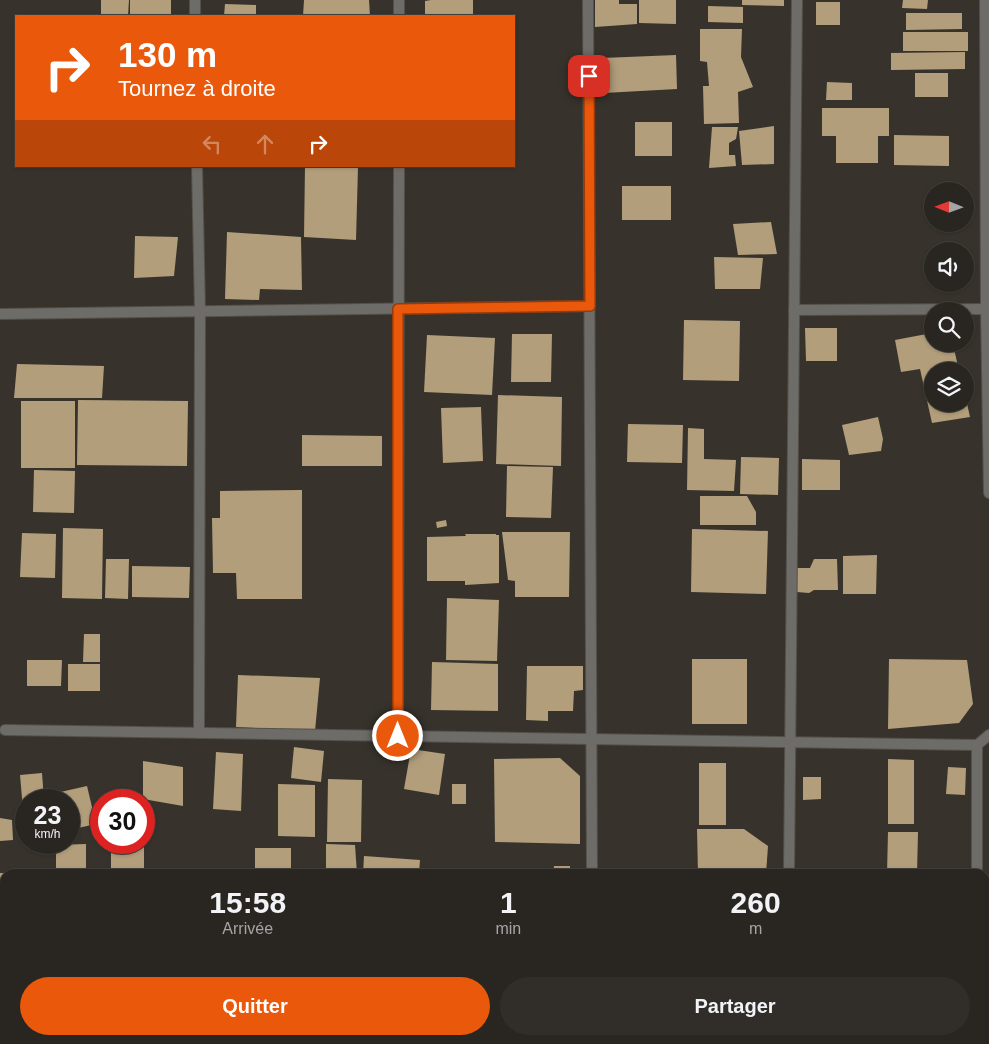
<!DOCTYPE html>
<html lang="fr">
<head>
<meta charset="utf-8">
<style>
	body { margin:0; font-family:Arial,sans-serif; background:#312e2a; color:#f1f3f6; height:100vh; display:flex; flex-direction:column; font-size:19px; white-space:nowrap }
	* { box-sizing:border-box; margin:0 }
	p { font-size:16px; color:#a5a5a5 }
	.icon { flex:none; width:28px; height:28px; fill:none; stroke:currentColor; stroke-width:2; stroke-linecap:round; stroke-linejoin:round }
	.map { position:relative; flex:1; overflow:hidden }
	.drawer { position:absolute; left:0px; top:869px; width:990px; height:176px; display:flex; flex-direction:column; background:#292621; border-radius:15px 15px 0 0; box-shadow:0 1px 4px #0004,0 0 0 1px #45433f }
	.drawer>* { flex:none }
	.banner { position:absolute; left:15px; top:15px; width:500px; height:152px; border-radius:0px; box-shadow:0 1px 4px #0004,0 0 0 1px #45433f; background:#ea580c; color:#fff; overflow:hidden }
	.needle { width:32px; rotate:271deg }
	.buttons { position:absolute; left:924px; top:182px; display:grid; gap:10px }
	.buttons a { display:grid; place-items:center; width:50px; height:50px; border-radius:50%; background:#292621; box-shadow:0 1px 4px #0004,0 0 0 1px #45433f; font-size:25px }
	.speed { position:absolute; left:15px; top:789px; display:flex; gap:10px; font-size:25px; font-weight:700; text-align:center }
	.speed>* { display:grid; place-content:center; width:65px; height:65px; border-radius:50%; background:#292621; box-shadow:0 1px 4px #0004,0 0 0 1px #45433f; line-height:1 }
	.speed small { font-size:12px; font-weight:400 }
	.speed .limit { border:8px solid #d22; background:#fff; color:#111 }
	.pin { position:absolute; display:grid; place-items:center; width:42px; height:42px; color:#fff; margin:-21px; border-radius:10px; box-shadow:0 2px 8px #0006 }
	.me { position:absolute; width:55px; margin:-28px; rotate:0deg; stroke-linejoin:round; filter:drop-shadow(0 0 4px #0008) }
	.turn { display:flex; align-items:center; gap:18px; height:105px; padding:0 20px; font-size:22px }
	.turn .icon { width:65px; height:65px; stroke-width:2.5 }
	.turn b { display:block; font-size:35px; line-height:42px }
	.lanes { display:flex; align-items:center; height:48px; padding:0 20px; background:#0003; justify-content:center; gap:25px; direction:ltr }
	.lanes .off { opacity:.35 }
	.eta { display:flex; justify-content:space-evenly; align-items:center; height:85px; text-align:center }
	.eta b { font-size:30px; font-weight:700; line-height:35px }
	.primary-button { display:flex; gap:10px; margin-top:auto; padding:10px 20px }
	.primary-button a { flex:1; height:58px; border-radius:30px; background:#ea580c; color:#fff; font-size:20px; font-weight:700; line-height:58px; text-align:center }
	.primary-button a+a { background:#312e2a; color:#f1f3f6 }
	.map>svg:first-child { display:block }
	.building { fill:#b29e7b }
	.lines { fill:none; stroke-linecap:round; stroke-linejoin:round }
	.street-casing { stroke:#54504a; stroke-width:12 }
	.street { stroke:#6e6c68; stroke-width:10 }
	.route-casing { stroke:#983908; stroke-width:12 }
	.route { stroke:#ea580c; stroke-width:9 }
</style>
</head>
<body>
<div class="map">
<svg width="989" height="1044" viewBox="0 0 989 1044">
	<rect width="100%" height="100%" fill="#37332c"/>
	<g class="building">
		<polygon points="101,0 129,0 128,16 101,16"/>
		<rect x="130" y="0" width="41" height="16"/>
		<polygon points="304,0 369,0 370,16 303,16"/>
		<polygon points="431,0 473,0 473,16 425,16 425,1"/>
		<polygon points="595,0 619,0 619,4 637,4 637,24 595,27"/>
		<polygon points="639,0 676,0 676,24 639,23"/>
		<polygon points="742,0 784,0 784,6 742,5"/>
		<polygon points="903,0 928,0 927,9 902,8"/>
		<rect x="816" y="2" width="24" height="23"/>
		<polygon points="225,4 256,5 256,16 224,16"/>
		<polygon points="708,6 743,7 743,23 708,22"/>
		<polygon points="906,13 962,13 962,29 906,30"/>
		<polygon points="700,29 742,29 741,57 753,87 738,92 739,123 704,124 703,86 709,86 707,62 700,61"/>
		<rect x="903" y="32" width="65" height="19"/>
		<polygon points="965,52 965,69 891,70 891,53"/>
		<polygon points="676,55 677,89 604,93 602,58"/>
		<rect x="915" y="73" width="33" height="24"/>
		<polygon points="827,82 852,83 852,100 826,100"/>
		<polygon points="822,108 889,108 889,136 878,136 878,163 836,163 836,136 822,136"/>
		<rect x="635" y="122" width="37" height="34"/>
		<polygon points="774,126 774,164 742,165 739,131"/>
		<polygon points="712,127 738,127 736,139 729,143 729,155 735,155 736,166 709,168"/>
		<polygon points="894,135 949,136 949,166 894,165"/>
		<rect x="233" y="166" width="25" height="2"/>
		<polygon points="305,166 358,167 356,240 304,237"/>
		<rect x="622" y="186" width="49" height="34"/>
		<polygon points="771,222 777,254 738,255 733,224"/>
		<polygon points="227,232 301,237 302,290 260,289 259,300 225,299"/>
		<polygon points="135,236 178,237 174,276 134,278"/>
		<polygon points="714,257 763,258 760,289 715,289"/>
		<polygon points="684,320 740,321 739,381 683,380"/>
		<polygon points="805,328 837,328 837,361 806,361"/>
		<polygon points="932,333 932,344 953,344 959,371 932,371 932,404 965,404 966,399 970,417 932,423 920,369 901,372 895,340"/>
		<polygon points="512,334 552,334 551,382 511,382"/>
		<polygon points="427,335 495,338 492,395 424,392"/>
		<polygon points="17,364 104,366 102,398 14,398"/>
		<polygon points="498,395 562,397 561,466 496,464"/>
		<polygon points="78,400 188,401 187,466 77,465"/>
		<rect x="21" y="401" width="54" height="67"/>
		<polygon points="481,407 483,461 443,463 441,408"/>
		<polygon points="878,417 883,439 881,451 849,455 842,425"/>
		<polygon points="628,424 683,425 682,463 627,462"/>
		<polygon points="688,428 704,429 704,459 736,460 734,491 687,490"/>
		<polygon points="302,435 382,436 382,466 302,466"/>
		<polygon points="741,457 779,458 778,495 740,494"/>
		<polygon points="802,459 840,460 840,490 802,490"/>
		<polygon points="507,466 553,467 551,518 506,517"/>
		<polygon points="34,470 75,471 74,513 33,512"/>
		<polygon points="302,490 302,599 237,599 236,573 213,573 212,518 220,518 220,491"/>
		<polygon points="700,496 747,496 756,512 756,525 700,525"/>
		<polygon points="446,520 447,526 437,528 436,522"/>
		<polygon points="63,528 103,529 102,599 62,598"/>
		<polygon points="692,529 768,531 766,594 691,592"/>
		<polygon points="502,532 570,532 569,597 515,597 515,581 508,580"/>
		<polygon points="22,533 56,534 55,578 20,577"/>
		<polygon points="465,534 496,534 496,535 499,535 499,583 465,585 465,581 427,581 427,537 466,536"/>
		<polygon points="877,555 876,594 843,594 843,556"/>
		<polygon points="106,559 129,559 128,599 105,598"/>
		<polygon points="814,559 837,559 838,590 814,590 809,593 797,592 797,568 810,568"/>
		<polygon points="132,566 190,567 189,598 132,597"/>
		<polygon points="447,598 499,600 497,661 446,660"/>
		<polygon points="84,634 100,634 100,662 83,662"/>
		<rect x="692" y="659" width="55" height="65"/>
		<polygon points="889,659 967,660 973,704 959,723 888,729"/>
		<polygon points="27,660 62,660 61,686 27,686"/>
		<polygon points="432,662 498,664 498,711 431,710"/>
		<rect x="68" y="664" width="32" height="27"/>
		<polygon points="527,666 583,666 583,690 574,691 573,711 548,711 548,721 526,720"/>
		<polygon points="238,675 320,678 315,731 236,727"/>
		<polygon points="294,747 324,751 321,782 291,778"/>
		<polygon points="411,749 445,754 439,795 404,789"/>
		<polygon points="216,752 243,754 241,811 213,809"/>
		<polygon points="560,758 580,776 580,844 495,842 494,759"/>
		<polygon points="888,759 914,760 914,824 888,824"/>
		<polygon points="143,761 183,767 183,806 143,799"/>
		<rect x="699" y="763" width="27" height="62"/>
		<polygon points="948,767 966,768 965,795 946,794"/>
		<polygon points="42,773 44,800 26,800 26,821 24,821 20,775"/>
		<polygon points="803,777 821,777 821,799 803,800"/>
		<polygon points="328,779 362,780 361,842 327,842"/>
		<polygon points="278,784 315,785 315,837 278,836"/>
		<rect x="452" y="784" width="14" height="20"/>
		<polygon points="87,786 96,824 69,830 69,800 58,800 56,793"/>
		<polygon points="103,797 139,798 139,800 103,800"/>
		<polygon points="0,818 12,820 13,840 0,841"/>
		<polygon points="697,829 744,829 768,846 766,874 698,874"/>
		<polygon points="888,832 918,832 917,874 887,874"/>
		<polygon points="86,844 86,874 56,874 56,845"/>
		<polygon points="326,844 355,845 357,874 326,874"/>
		<polygon points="111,846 144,847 144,874 111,874"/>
		<rect x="255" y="848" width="36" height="26"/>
		<polygon points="364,856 420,860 419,874 363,874"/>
		<polygon points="554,866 570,866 570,874 553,874"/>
		<rect x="0" y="873" width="5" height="51"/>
		<polygon points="0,986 5,986 5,1040 45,1040 45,1042 0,1042"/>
	</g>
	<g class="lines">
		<g class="street-casing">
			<g id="street">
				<polyline points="195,0 195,16"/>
				<polyline points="588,0 592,874"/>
				<polyline points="985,0 986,309 989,493"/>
				<polyline points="399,16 399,0"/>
				<polyline points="197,166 200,312 199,733"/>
				<polyline points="794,310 989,309"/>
				<polyline points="0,314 590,306"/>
				<polyline points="5,730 977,745 989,735"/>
				<polyline points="398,737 399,166"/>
				<polyline points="977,745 977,874"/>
				<polyline points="789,874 797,0"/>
				<polyline points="0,936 5,936"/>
				<polyline points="593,1040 593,1044"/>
				<polyline points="810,1040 812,1044"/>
				<polyline points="977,1040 977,1044"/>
			</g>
		</g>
		<use href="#street" class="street"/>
	</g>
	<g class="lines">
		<g class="route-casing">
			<polyline id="route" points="398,736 398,309 590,306 589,76"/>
		</g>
		<use href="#route" class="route"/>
	</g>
</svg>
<div class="buttons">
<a><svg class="needle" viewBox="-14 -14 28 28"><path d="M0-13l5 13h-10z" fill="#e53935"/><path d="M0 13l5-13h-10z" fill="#a5a5a5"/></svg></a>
<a><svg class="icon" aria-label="sound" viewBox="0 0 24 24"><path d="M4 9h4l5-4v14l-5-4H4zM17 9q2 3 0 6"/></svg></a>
<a><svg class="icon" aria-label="search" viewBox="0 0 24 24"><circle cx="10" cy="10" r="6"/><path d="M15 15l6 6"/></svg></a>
<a><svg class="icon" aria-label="layers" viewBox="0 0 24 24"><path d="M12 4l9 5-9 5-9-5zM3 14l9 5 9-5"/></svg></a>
</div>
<div class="speed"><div>23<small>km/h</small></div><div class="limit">30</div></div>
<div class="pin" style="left:589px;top:76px;background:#d93025"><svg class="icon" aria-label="arrive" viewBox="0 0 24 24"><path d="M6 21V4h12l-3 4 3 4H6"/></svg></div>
<svg class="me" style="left:398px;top:736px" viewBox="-20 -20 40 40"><circle r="17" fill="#ea580c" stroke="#fff" stroke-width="3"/><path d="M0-11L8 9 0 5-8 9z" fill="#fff"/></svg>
<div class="banner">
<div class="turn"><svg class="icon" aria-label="right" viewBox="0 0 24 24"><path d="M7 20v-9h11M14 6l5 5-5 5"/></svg><div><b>130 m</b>Tournez à droite</div></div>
<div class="lanes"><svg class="icon off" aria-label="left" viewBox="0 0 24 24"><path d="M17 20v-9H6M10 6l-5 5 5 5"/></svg><svg class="icon off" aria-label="ahead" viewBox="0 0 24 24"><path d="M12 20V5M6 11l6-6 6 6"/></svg><svg class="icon" aria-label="right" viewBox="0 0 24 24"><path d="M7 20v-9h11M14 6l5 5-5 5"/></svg></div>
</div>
<section class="drawer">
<div class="eta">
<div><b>15:58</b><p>Arrivée</p></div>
<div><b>1</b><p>min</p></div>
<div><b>260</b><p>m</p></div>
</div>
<div class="primary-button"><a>Quitter</a><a>Partager</a></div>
</section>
</div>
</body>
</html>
